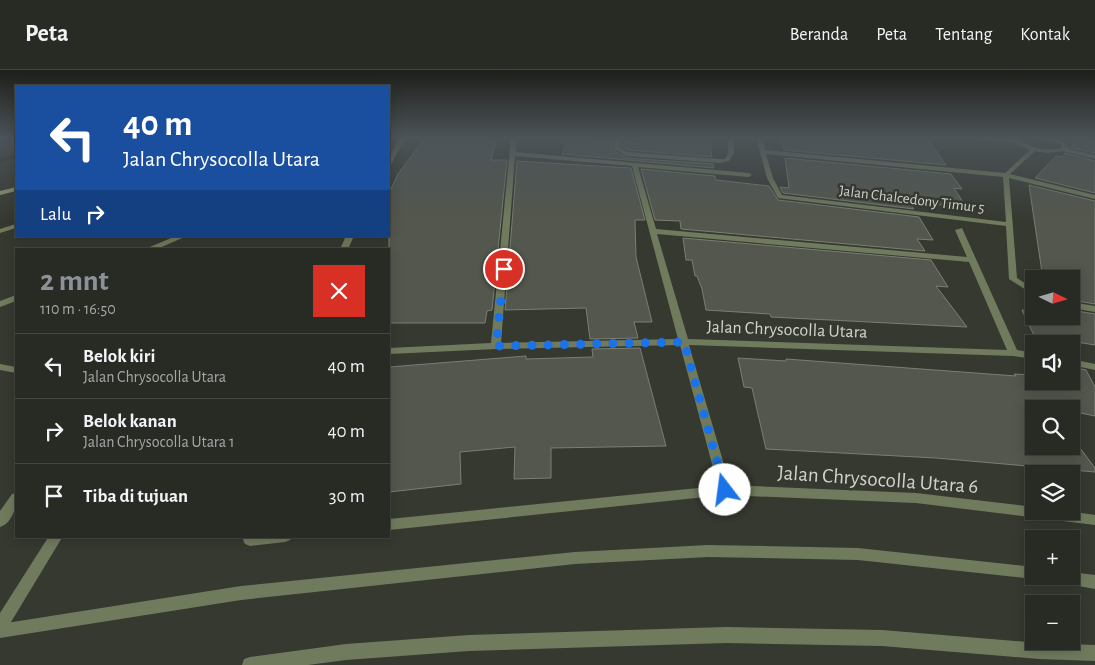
<!DOCTYPE html>
<html lang="id">
<head>
<meta charset="utf-8">
<style>
	body { margin:0; font-family:"Alegreya Sans",sans-serif; background:#343731; color:#f1f3f6; height:100vh; display:flex; flex-direction:column; font-size:19px; white-space:nowrap }
	* { box-sizing:border-box; margin:0 }
	p { font-size:16px; color:#a5a7a6 }
	.icon { flex:none; width:28px; height:28px; fill:none; stroke:currentColor; stroke-width:2; stroke-linecap:round; stroke-linejoin:round }
	.map { position:relative; flex:1; overflow:hidden }
	.side { position:absolute; left:15px; top:178px; width:375px; height:290px; display:flex; flex-direction:column; background:#282b24; border-radius:0px; box-shadow:0 2px 12px #0003,0 0 0 1px #444741 }
	.side>* { flex:none }
	.hud { position:absolute; left:15px; top:15px; width:375px; height:152px; border-radius:0px; box-shadow:0 2px 12px #0003,0 0 0 1px #444741; background:#1a4fa0; color:#fff; overflow:hidden }
	.needle { width:32px; rotate:95deg }
	.fabs { position:absolute; left:1025px; top:200px; display:grid; gap:10px }
	.fabs a { display:grid; place-items:center; width:55px; height:55px; border-radius:0px; background:#282b24; box-shadow:0 2px 12px #0003,0 0 0 1px #444741; font-size:25px }
	.pin { position:absolute; display:grid; place-items:center; width:42px; height:42px; color:#fff; margin:-21px; border:2px solid #fff; border-radius:50%; box-shadow:0 1px 5px #0007 }
	.me { position:absolute; width:55px; margin:-28px; rotate:345deg; stroke-linejoin:round; filter:drop-shadow(0 0 4px #0008) }
	.turn { display:flex; align-items:center; gap:18px; height:105px; padding:0 25px; font-size:22px }
	.turn .icon { width:65px; height:65px; stroke-width:2.5 }
	.turn b { display:block; font-size:35px; line-height:42px }
	.then { display:flex; align-items:center; height:48px; padding:0 25px; background:#0003; gap:10px; font-size:19px }
	.round { display:grid; place-items:center; flex:none; width:52px; height:52px; border-radius:0px; background:#343731 }
	.headline { display:flex; align-items:center; justify-content:space-between; height:85px; padding:0 25px }
	h1 { font-size:30px; font-weight:600; line-height:38px; color:#8c9099 }
	ul { padding:0; list-style:none }
	li { display:flex; align-items:center; gap:15px; height:65px; padding:0 25px; border-top:1px solid #444741 }
	li div { flex:1 }
	li b { display:block; font-size:19px }
	li em { font-style:normal }
	header { display:flex; align-items:center; gap:30px; box-sizing:border-box; height:70px; padding:0 25px; background:#282b24; border-bottom:1px solid #444741 }
	header strong { font-size:24px }
	nav { display:flex; gap:28px; margin-inline-start:auto; font-size:18px }
	.map>svg:first-child { display:block }
	.lines { fill:none; stroke-linecap:round; stroke-linejoin:round }
	.stream { fill:#212d08; fill-rule:evenodd }
	.building { fill:#53574d; stroke:#7a7e74 }
	.minor { fill:#707b5e; fill-rule:evenodd }
	.tertiary { fill:#707b5e; fill-rule:evenodd }
	.secondary { fill:#8fa072; fill-rule:evenodd }
	.route { stroke:#1a73e8; stroke-width:9; stroke-dasharray:0 16.2 }
	.labels { text-anchor:middle; stroke-width:5; stroke-linejoin:round; paint-order:stroke }
	.far-street-label { font-size:15px; fill:#d0d3cd; stroke:#363930 }
	.street-label { font-size:18px; fill:#d0d3cd; stroke:#363930 }
	.near-street-label { font-size:21px; fill:#d0d3cd; stroke:#363930 }
</style>
</head>
<body>
<header>
<strong>Peta</strong>
<nav><a>Beranda</a><a>Peta</a><a>Tentang</a><a>Kontak</a></nav>
</header>
<div class="map">
<svg width="1095" height="595" viewBox="0 0 1095 595">
	<rect width="100%" height="100%" fill="#363930"/>
	<g class="lines">
		<polygon class="stream" points="14,85 16,85 16,87 0,92 0,88"/>
	</g>
	<g class="building">
		<polygon points="425,68 497,68 491,90 507,90 492,240 487,241 485,253 389,253 389,123 398,104"/>
		<polygon points="572,68 596,68 596,71 613,72 611,79 626,88 713,94 714,98 562,84 569,69"/>
		<polygon points="641,68 709,69 712,87 628,80 621,76 623,72 640,73"/>
		<polygon points="782,68 927,68 946,95 784,80"/>
		<polygon points="1076,68 1095,68 1095,83 1071,78"/>
		<polygon points="1065,83 1095,91 1095,123 1035,108 1056,86 1062,87"/>
		<polygon points="785,88 951,104 962,119 954,118 966,137 909,132 914,139 783,123 780,117 789,118"/>
		<polygon points="517,91 631,98 645,150 635,150 636,187 652,252 634,252 638,268 590,269 586,238 505,240"/>
		<polygon points="641,99 715,106 716,110 769,116 778,130 919,147 933,170 917,169 925,181 681,159 680,151 655,150"/>
		<polygon points="1029,115 1095,131 1095,234 1071,230 1071,209 1043,209"/>
		<polygon points="683,168 931,190 948,217 936,216 967,257 771,247 770,244 706,240 702,219 697,206 695,206 692,190 686,190"/>
		<polygon points="1022,240 1034,242 1034,246 1071,246 1071,240 1095,244 1095,275 1070,271 1080,289 1071,287 1071,274 1038,274"/>
		<polygon points="640,278 666,376 551,378 551,408 514,409 515,377 460,382 461,414 389,422 389,297 526,286 526,289 593,287 592,279"/>
		<polygon points="738,288 786,291 786,289 1016,306 1014,304 1034,305 1034,311 1071,311 1071,297 1086,300 1095,317 1095,346 1071,341 1071,339 1034,339 1034,376 1071,376 1071,366 1095,398 1095,402 936,388 766,379 752,318 744,317"/>
	</g>
	<g class="lines">
		<g class="minor">
			<polygon points="399,68 405,68 392,93 389,95 389,88"/>
			<path d="M511,68H517L516,82L749,103L752,105L749,107L638,97L656,159L967,187L955,160L962,158L1017,280L1034,283V289L1013,286L689,275L730,415L916,423L1034,437V441H1068L1095,445V455L916,433L725,425L389,460V449L718,416L680,275L496,279L389,284V278L491,273ZM515,86L632,96L678,269L501,273ZM657,164L969,192L1007,280L688,269Z"/>
			<polygon points="616,68 622,68 619,77 627,82 720,89 725,89 728,83 728,68 734,68 734,83 729,91 720,93 626,86 613,78"/>
			<path d="M756,68H762L765,80L1005,103L1030,80L1015,73L983,70L980,68L1014,69L1020,68L1019,70C1031,78 1048,83 1063,77L1060,74L1041,68C1052,68 1062,69 1069,78L1068,79L1095,85V89L1063,81L1048,83L1035,81L1010,104L1095,125V129L1009,108L1017,208L1034,219V225L1009,209L1006,156L778,128L767,108ZM766,84L1003,107L1006,152L782,125L773,108Z"/>
			<polygon points="16,154 16,158 0,163 0,159"/>
			<polygon points="176,166 187,166 157,179 145,179"/>
			<polygon points="346,166 354,166 348,179 340,179"/>
			<polygon points="16,225 16,231 0,237 0,231"/>
			<polygon points="1071,232 1095,236 1095,242 1071,238"/>
			<polygon points="1071,289 1095,294 1095,300 1071,295"/>
			<polygon points="0,294 16,297 16,303 0,300"/>
			<path d="M16,423C17,435 13,453 0,457V441L12,424Z"/>
			<polygon points="49,466 63,466 5,562 0,564 0,543"/>
			<polygon points="245,466 292,466 290,470 285,472 250,476 245,474 243,470"/>
		</g>
		<g class="tertiary">
			<polygon points="708,475 858,478 1034,497 1034,506 1040,506 1034,509 858,490 708,487 575,494 241,530 0,568 0,554 241,516 575,482"/>
			<polygon points="1071,502 1095,505 1095,519 1057,512 1052,511 1050,506 1071,506"/>
			<polygon points="726,557 882,560 1039,573 1095,575 1095,591 1039,589 882,576 726,573 469,581 346,590 308,595 242,595 244,589 250,587 346,574 469,565"/>
		</g>
		<polygon class="secondary" points="16,117 16,121 0,125 0,121"/>
	</g>
	<linearGradient id="sky" x2="0" y2="1"><stop stop-color="#1e1f1a"/><stop offset="0.45" stop-color="#4c5459"/><stop offset="1" stop-color="#4c5459" stop-opacity="0"/></linearGradient>
	<rect width="1095" height="151" fill="url(#sky)"/>
	<g class="lines">
		<polyline class="route" points="504,199 496,276 684,272 725,420"/>
	</g>
	<g class="labels">
		<g class="far-street-label">
			<text transform="translate(912 129) rotate(7)" y="5">Jalan Chalcedony Timur 5</text>
		</g>
		<g class="street-label">
			<text transform="translate(787 259) rotate(2)" y="6">Jalan Chrysocolla Utara</text>
		</g>
		<g class="near-street-label">
			<text transform="translate(878 409) rotate(4)" y="7">Jalan Chrysocolla Utara 6</text>
		</g>
	</g>
</svg>
<div class="fabs">
<a><svg class="needle" viewBox="-14 -14 28 28"><path d="M0-13l5 13h-10z" fill="#e53935"/><path d="M0 13l5-13h-10z" fill="#a5a7a6"/></svg></a>
<a><svg class="icon" aria-label="sound" viewBox="0 0 24 24"><path d="M4 9h4l5-4v14l-5-4H4zM17 9q2 3 0 6"/></svg></a>
<a><svg class="icon" aria-label="search" viewBox="0 0 24 24"><circle cx="10" cy="10" r="6"/><path d="M15 15l6 6"/></svg></a>
<a><svg class="icon" aria-label="layers" viewBox="0 0 24 24"><path d="M12 4l9 5-9 5-9-5zM3 14l9 5 9-5"/></svg></a>
<a>+</a>
<a>−</a>
</div>
<div class="pin" style="left:504px;top:199px;background:#d93025"><svg class="icon" aria-label="arrive" viewBox="0 0 24 24"><path d="M6 21V4h12l-3 4 3 4H6"/></svg></div>
<svg class="me" style="left:725px;top:420px" viewBox="-20 -20 40 40"><circle r="19" fill="#fff"/><path d="M0-13L10 11 0 6-10 11z" fill="#1a73e8"/></svg>
<div class="hud">
<div class="turn"><svg class="icon" aria-label="left" viewBox="0 0 24 24"><path d="M17 20v-9H6M10 6l-5 5 5 5"/></svg><div><b>40 m</b>Jalan Chrysocolla Utara</div></div>
<div class="then">Lalu<svg class="icon" aria-label="right" viewBox="0 0 24 24"><path d="M7 20v-9h11M14 6l5 5-5 5"/></svg></div>
</div>
<section class="side">
<div class="headline"><div><h1>2 mnt</h1><p>110 m · 16:50</p></div><a class="round" style="background:#d93025;color:#fff"><svg class="icon" aria-label="close" viewBox="0 0 24 24"><path d="M6 6l12 12M18 6L6 18"/></svg></a></div>
<ul>
<li><svg class="icon" aria-label="left" viewBox="0 0 24 24"><path d="M17 20v-9H6M10 6l-5 5 5 5"/></svg><div><b>Belok kiri</b><p>Jalan Chrysocolla Utara</p></div><em>40 m</em></li>
<li><svg class="icon" aria-label="right" viewBox="0 0 24 24"><path d="M7 20v-9h11M14 6l5 5-5 5"/></svg><div><b>Belok kanan</b><p>Jalan Chrysocolla Utara 1</p></div><em>40 m</em></li>
<li><svg class="icon" aria-label="arrive" viewBox="0 0 24 24"><path d="M6 21V4h12l-3 4 3 4H6"/></svg><div><b>Tiba di tujuan</b></div><em>30 m</em></li>
</ul>
</section>
</div>
</body>
</html>
